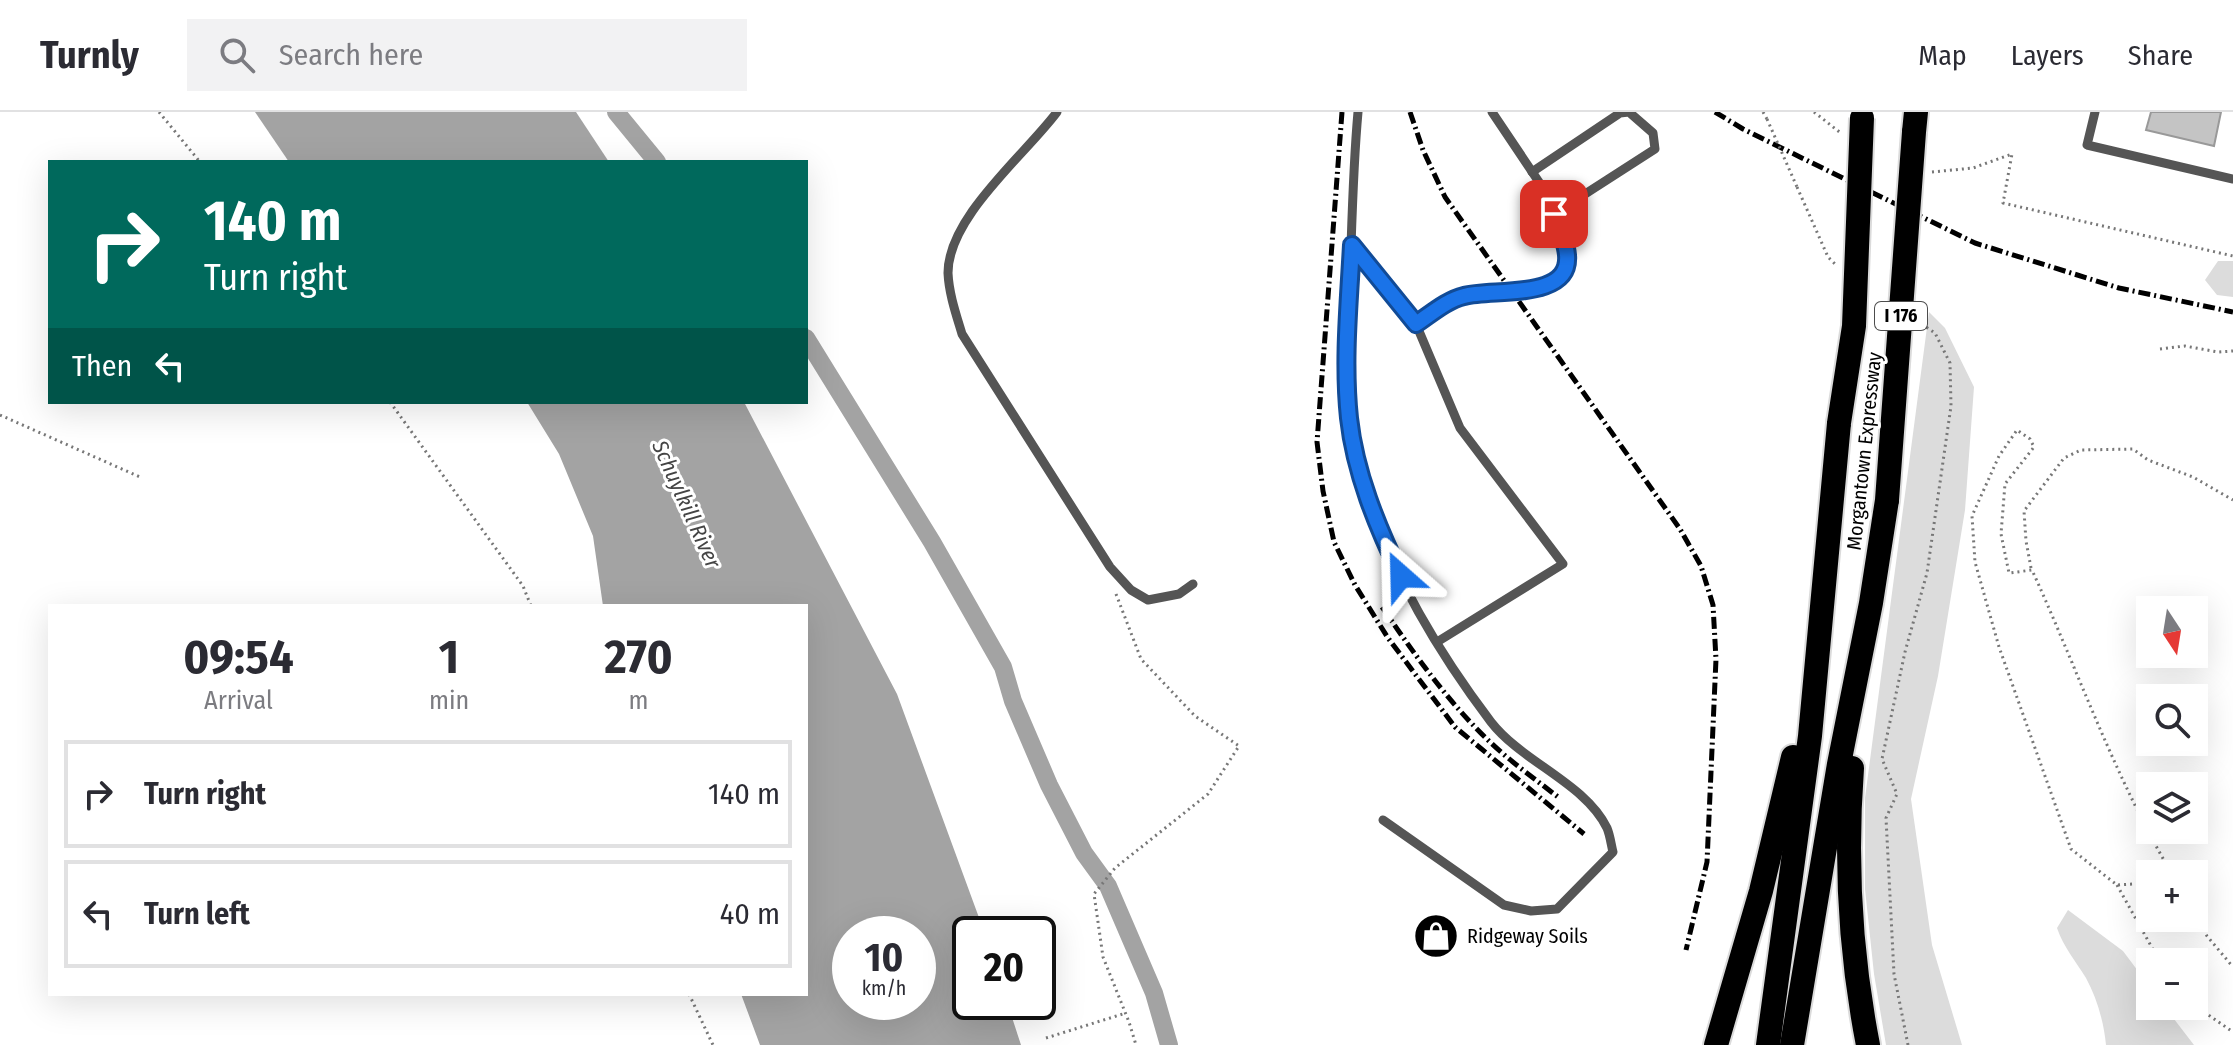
<!DOCTYPE html>
<html lang="en">
<head>
<meta charset="utf-8">
<style>
	body { margin:0; font-family:"Fira Sans Condensed",sans-serif; background:#f2f2f3; color:#2b2b33; height:100vh; display:flex; flex-direction:column; font-size:30px; white-space:nowrap }
	* { box-sizing:border-box; margin:0 }
	p { font-size:26px; color:#7c7c81 }
	.icon { flex:none; width:44px; height:44px; fill:none; stroke:currentColor; stroke-width:2; stroke-linecap:round; stroke-linejoin:round }
	.map { position:relative; flex:1; overflow:hidden }
	.details { position:absolute; left:48px; top:492px; width:760px; height:392px; display:flex; flex-direction:column; background:#fff; border-radius:0px; box-shadow:0 8px 32px #0002 }
	.details>* { flex:none }
	.banner { position:absolute; left:48px; top:48px; width:760px; height:244px; border-radius:0px; box-shadow:0 8px 32px #0002; background:#00695c; color:#fff; overflow:hidden }
	.needle { width:52px; rotate:168deg }
	.fabs { position:absolute; left:2136px; top:484px; display:grid; gap:16px }
	.fabs a { display:grid; place-items:center; width:72px; height:72px; border-radius:0px; background:#fff; box-shadow:0 8px 32px #0002; font-size:40px }
	.speed { position:absolute; left:832px; top:804px; display:flex; gap:16px; font-size:40px; font-weight:700; text-align:center }
	.speed>* { display:grid; place-content:center; width:104px; height:104px; border-radius:50%; background:#fff; box-shadow:0 8px 32px #0002; line-height:1 }
	.speed small { font-size:20px; font-weight:400 }
	.speed .limit { border:4px solid #111; border-radius:12px; background:#fff; color:#111 }
	.pin { position:absolute; display:grid; place-items:center; width:68px; height:68px; color:#fff; margin:-34px; border-radius:16px; box-shadow:0 4px 12px #0006 }
	.me { position:absolute; width:88px; margin:-44px; rotate:335deg; stroke-linejoin:round; filter:drop-shadow(0 0 6px #0008) }
	.turn { display:flex; align-items:center; gap:28px; height:168px; padding:0 24px; font-size:36px }
	.turn .icon { width:104px; height:104px; stroke-width:2.5 }
	.turn b { display:block; font-size:56px; line-height:68px }
	.then { display:flex; align-items:center; height:76px; padding:0 24px; background:#0003; gap:16px; font-size:30px }
	.eta { display:flex; justify-content:space-evenly; align-items:center; height:136px; text-align:center }
	.eta b { font-size:48px; font-weight:700; line-height:56px }
	ul { padding:0; list-style:none }
	li { display:flex; align-items:center; gap:24px; height:108px; margin:0 16px 12px; padding:0 8px; border:4px solid #e1e1e2; border-radius:0px }
	li div { flex:1 }
	li b { display:block; font-size:30px }
	li em { font-style:normal }
	header { display:flex; align-items:center; gap:48px; box-sizing:border-box; height:112px; padding:0 40px; background:#fff; border-bottom:2px solid #e1e1e2 }
	header strong { font-size:38px }
	nav { display:flex; gap:44px; margin-inline-start:auto; font-size:28px }
	.search { width:560px; height:72px; background:#f2f2f3; display:flex; align-items:center; gap:20px; box-sizing:border-box; padding:0 28px; border-radius:0px; color:#7c7c81; font-size:30px }
	.map>svg:first-child { display:block }
	.green { fill:#dcdcdc }
	.water { fill:#a3a3a3; fill-rule:evenodd }
	.lines { fill:none; stroke-linecap:round; stroke-linejoin:round }
	.canal { stroke:#a3a3a3; stroke-width:18 }
	.building { fill:#c4c4c4; stroke:#999; stroke-width:2 }
	.motorway-casing { stroke:#dbdbdb; stroke-width:28 }
	.path { stroke:#777; stroke-width:3; stroke-dasharray:2 4; stroke-linecap:butt }
	.service { stroke:#555; stroke-width:9 }
	.motorway { stroke:#000; stroke-width:24 }
	.rail { stroke:#000; stroke-width:5; stroke-dasharray:12 4 2 4; stroke-linecap:butt }
	.motorway-bridge-casing { stroke:#dbdbdb; stroke-width:28; stroke-linecap:butt }
	.path-bridge { stroke:#777; stroke-width:3; stroke-dasharray:2 4; stroke-linecap:butt }
	.motorway-bridge { stroke:#000; stroke-width:24 }
	.route-casing { stroke:#114b97; stroke-width:20 }
	.route { stroke:#1a73e8; stroke-width:14 }
	.labels { text-anchor:middle; stroke-width:6; stroke-linejoin:round; paint-order:stroke }
	.shield { fill:#fff; stroke:#4c4c4c; stroke-width:2 }
	.shield-label { font-size:18px; font-weight:bold; fill:#000 }
	.street-label { font-size:20px; fill:#000; stroke:#fff }
	.poi-label { font-size:20px; fill:#000; stroke:#fff; text-anchor:start }
	.water-label { font-size:22px; font-style:italic; fill:#444; stroke:#fff }
</style>
</head>
<body>
<header>
<strong>Turnly</strong>
<div class="search"><svg class="icon" aria-label="search" viewBox="0 0 24 24"><circle cx="10" cy="10" r="6"/><path d="M15 15l6 6"/></svg>Search here</div>
<nav><a>Map</a><a>Layers</a><a>Share</a></nav>
</header>
<div class="map">
<svg width="2233" height="933" viewBox="0 0 2233 933">
	<rect width="100%" height="100%" fill="#fff"/>
	<g class="green">
		<polygon points="2218,149 2233,149 2233,185 2217,183 2205,168"/>
		<polygon points="1929,200 1945,216 1974,275 1965,398 1938,564 1911,687 1932,833 1962,933 1886,933 1874,862 1865,777 1865,686"/>
		<path d="M2068,798L2123,839L2150,875V894H2164L2194,933H2106C2104,911 2097,886 2086,866C2075,848 2064,836 2057,816Z"/>
	</g>
	<g class="water">
		<polygon points="255,0 576,0 609,50 289,50"/>
		<path d="M527,290H744L897,582L985,822H970V890H1007L1021,933H760L741,882H806V494H603L593,424L559,342ZM850,822H918V890H850Z"/>
	</g>
	<g class="lines">
		<g class="canal">
			<polyline points="616,0 657,50"/>
			<polyline points="806,226 932,430 1003,555 1013,589 1049,673 1084,741 1108,774 1154,881 1169,933"/>
		</g>
	</g>
	<polygon class="building" points="2151,0 2221,0 2214,34 2146,18"/>
	<g class="lines">
		<g class="motorway-casing">
			<g id="motorway">
				<polyline points="1914,20 1916,0"/>
				<path d="M1852,656C1845,750 1850,841 1868,933"/>
				<polyline points="1716,933 1761,779 1793,645"/>
				<polyline points="1768,933 1810,624 1839,311"/>
				<polyline points="1792,933 1839,652 1871,491 1887,388"/>
			</g>
		</g>
		<g class="path">
			<polyline points="159,0 200,50"/>
			<polyline points="1763,0 1767,7"/>
			<polyline points="1814,0 1842,22"/>
			<polyline points="1932,60 1973,56 2012,42 2003,91 2233,144"/>
			<polyline points="1797,75 1828,145 1835,152"/>
			<polyline points="2160,237 2185,234 2218,240 2233,239"/>
			<polyline points="390,290 523,474 531,494"/>
			<polyline points="0,303 140,365"/>
			<polyline points="2031,456 2026,429 2024,399 2064,346 2081,338 2133,337 2148,348 2193,365 2233,388"/>
			<polyline points="1116,482 1141,547 1195,604 1239,634 1208,682 1115,756 1094,782 1103,845 1129,910 1136,933"/>
			<path d="M2150,771L2117,773L2071,737L1999,535L1975,450L1972,404L1999,344L2017,318L2030,327L2034,335L2005,372L2001,422L2009,461L2032,458C2078,559 2115,666 2172,762"/>
			<polyline points="2117,773 2160,850"/>
			<polyline points="2194,802 2207,824 2233,855"/>
			<polyline points="689,882 713,933"/>
			<polyline points="2194,893 2233,920"/>
			<polyline points="1046,926 1126,901"/>
			<polyline points="1908,933 1894,862 1886,706 1897,682 1882,647 1905,540 1927,461 1951,294 1950,251 1935,221 1920,211"/>
		</g>
		<g class="service">
			<path d="M1057,0C1025,43 948,105 948,161C949,182 956,202 962,222L1110,455L1131,478L1148,488L1179,482L1193,472"/>
			<path d="M1358,0C1353,55 1352,109 1350,164C1348,225 1343,286 1357,346C1379,442 1432,532 1491,610C1522,650 1585,671 1607,716C1610,723 1611,732 1613,740L1557,797L1531,799L1504,793L1383,708"/>
			<polyline points="2095,0 2087,33 2233,67"/>
			<polyline points="1532,60 1620,1 1629,0 1653,21 1655,37 1554,102"/>
			<polyline points="1352,133 1416,212 1460,316 1563,452 1437,530"/>
			<polyline points="1416,212 1462,184 1539,177 1558,168 1566,156 1567,143 1547,82 1492,0"/>
		</g>
		<use href="#motorway" class="motorway"/>
		<g class="rail">
			<polyline points="1342,0 1317,330 1323,379 1334,430 1355,473 1388,526 1455,615 1584,722"/>
			<polyline points="1410,0 1423,38 1445,85 1680,417 1701,454 1713,493 1716,547 1707,750 1686,838"/>
			<polyline points="1715,0 1743,17 1975,131 2119,176 2233,200"/>
			<path d="M1382,495C1415,543 1448,590 1490,630C1511,650 1535,667 1558,685"/>
		</g>
		<g class="motorway-bridge-casing">
			<g id="motorway-bridge">
				<polyline points="1839,311 1854,214 1862,6"/>
				<polyline points="1887,388 1914,20"/>
			</g>
		</g>
		<polyline class="path-bridge" points="1767,7 1797,75"/>
		<use href="#motorway-bridge" class="motorway-bridge"/>
	</g>
	<g class="lines">
		<g class="route-casing">
			<path id="route" d="M1401,464C1377,414 1355,361 1349,306C1343,249 1349,190 1352,133L1416,212C1431,202 1447,188 1464,184C1493,176 1571,189 1567,143C1566,130 1559,114 1554,102"/>
		</g>
		<use href="#route" class="route"/>
	</g>
	<defs>
		<g id="shop-disc" transform="scale(2.3)"><circle r="9.5" fill="#000" stroke="#fff"/><path d="M-5-2.5h2.3a2.7 3.5 0 0 1 5.4 0H5L5.5 6h-11ZM-1.5-2.5h3a1.5 2.3 0 0 0-3 0Z" fill="#fff"/></g>
	</defs>
	<g fill-rule="evenodd">
		<use href="#shop-disc" x="1436" y="824"/>
	</g>
	<g class="labels">
		<rect class="shield" x="1875" y="190" width="52" height="28" rx="6"/>
		<g class="shield-label">
			<text x="1901" y="210">I 176</text>
		</g>
		<g class="street-label">
			<text transform="translate(1864 339) rotate(-84)" y="7">Morgantown Expressway</text>
		</g>
		<g class="poi-label">
			<text x="1467" y="831">Ridgeway Soils</text>
		</g>
		<g class="water-label">
			<text transform="translate(687 392) rotate(66)" y="8">Schuylkill River</text>
		</g>
	</g>
</svg>
<div class="fabs">
<a><svg class="needle" viewBox="-14 -14 28 28"><path d="M0-13l5 13h-10z" fill="#e53935"/><path d="M0 13l5-13h-10z" fill="#7c7c81"/></svg></a>
<a><svg class="icon" aria-label="search" viewBox="0 0 24 24"><circle cx="10" cy="10" r="6"/><path d="M15 15l6 6"/></svg></a>
<a><svg class="icon" aria-label="layers" viewBox="0 0 24 24"><path d="M12 4l9 5-9 5-9-5zM3 14l9 5 9-5"/></svg></a>
<a>+</a>
<a>−</a>
</div>
<div class="speed"><div>10<small>km/h</small></div><div class="limit">20</div></div>
<div class="pin" style="left:1554px;top:102px;background:#d93025"><svg class="icon" aria-label="arrive" viewBox="0 0 24 24"><path d="M6 21V4h12l-3 4 3 4H6"/></svg></div>
<svg class="me" style="left:1401px;top:464px" viewBox="-20 -20 40 40"><path d="M0-17L14 15 0 8-14 15z" fill="#1a73e8" stroke="#fff" stroke-width="4"/></svg>
<div class="banner">
<div class="turn"><svg class="icon" aria-label="right" viewBox="0 0 24 24"><path d="M7 20v-9h11M14 6l5 5-5 5"/></svg><div><b>140 m</b>Turn right</div></div>
<div class="then">Then<svg class="icon" aria-label="left" viewBox="0 0 24 24"><path d="M17 20v-9H6M10 6l-5 5 5 5"/></svg></div>
</div>
<section class="details">
<div class="eta">
<div><b>09:54</b><p>Arrival</p></div>
<div><b>1</b><p>min</p></div>
<div><b>270</b><p>m</p></div>
</div>
<ul>
<li><svg class="icon" aria-label="right" viewBox="0 0 24 24"><path d="M7 20v-9h11M14 6l5 5-5 5"/></svg><div><b>Turn right</b></div><em>140 m</em></li>
<li><svg class="icon" aria-label="left" viewBox="0 0 24 24"><path d="M17 20v-9H6M10 6l-5 5 5 5"/></svg><div><b>Turn left</b></div><em>40 m</em></li>
</ul>
</section>
</div>
</body>
</html>
